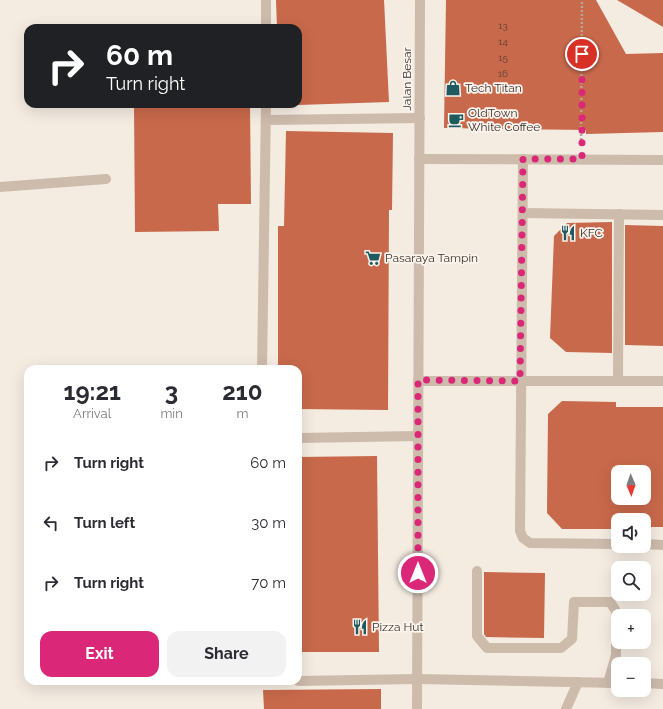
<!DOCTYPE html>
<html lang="en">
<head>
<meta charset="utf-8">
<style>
	body { margin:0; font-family:Raleway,sans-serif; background:#f2f2f3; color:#2b2b33; height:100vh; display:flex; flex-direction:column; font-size:15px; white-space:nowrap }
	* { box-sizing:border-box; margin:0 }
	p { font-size:13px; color:#7c7c81 }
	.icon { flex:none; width:22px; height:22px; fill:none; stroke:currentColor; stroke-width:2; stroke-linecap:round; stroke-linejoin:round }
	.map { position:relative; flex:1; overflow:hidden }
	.sheet { position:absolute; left:24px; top:365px; width:278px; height:320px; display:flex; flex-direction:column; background:#fff; border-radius:12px; box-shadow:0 4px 16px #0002 }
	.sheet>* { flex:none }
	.banner { position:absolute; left:24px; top:24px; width:278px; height:84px; border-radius:12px; box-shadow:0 4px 16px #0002; background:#202124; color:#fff; overflow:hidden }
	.needle { width:26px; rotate:178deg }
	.fabs { position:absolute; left:611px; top:465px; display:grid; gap:8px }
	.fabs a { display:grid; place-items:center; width:40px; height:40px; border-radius:8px; background:#fff; box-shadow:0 4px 16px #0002; font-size:20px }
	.pin { position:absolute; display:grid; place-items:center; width:34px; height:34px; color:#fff; margin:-17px; border:2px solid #fff; border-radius:50%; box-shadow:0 1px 4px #0007 }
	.me { position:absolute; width:44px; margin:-22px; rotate:0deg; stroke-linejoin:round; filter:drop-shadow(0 0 3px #0008) }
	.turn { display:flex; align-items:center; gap:14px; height:84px; padding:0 16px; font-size:18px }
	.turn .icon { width:52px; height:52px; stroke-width:2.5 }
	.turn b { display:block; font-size:28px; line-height:34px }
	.eta { display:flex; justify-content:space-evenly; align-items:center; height:68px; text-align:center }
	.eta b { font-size:24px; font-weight:700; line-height:28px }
	.cta { display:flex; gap:8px; margin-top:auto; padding:8px 16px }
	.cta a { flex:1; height:46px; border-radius:12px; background:#db2777; color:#fff; font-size:16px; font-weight:700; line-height:46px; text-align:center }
	.cta a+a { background:#f2f2f3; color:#2b2b33 }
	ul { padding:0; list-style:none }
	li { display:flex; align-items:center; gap:12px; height:60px; padding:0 16px }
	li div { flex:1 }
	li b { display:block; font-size:15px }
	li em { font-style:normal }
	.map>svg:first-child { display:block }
	.building { fill:#c8694b; fill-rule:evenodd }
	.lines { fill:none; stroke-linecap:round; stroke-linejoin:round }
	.path { stroke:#b9a596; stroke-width:2.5; stroke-dasharray:2 2; stroke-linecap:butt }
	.service { stroke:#cdbbac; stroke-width:10 }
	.minor { stroke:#cdbbac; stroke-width:10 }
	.tertiary { stroke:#cdbbac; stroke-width:10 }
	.route { stroke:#db2777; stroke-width:7; stroke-dasharray:0 12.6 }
	.labels { text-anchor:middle; stroke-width:3.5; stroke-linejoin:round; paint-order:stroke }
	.number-label { font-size:10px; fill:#5e3e33 }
	.street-label { font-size:12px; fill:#3b302b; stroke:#fbf5ee }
	.poi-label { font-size:12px; fill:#3b302b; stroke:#fbf5ee; text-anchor:start }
</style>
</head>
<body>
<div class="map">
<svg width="663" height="709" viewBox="0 0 663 709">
	<rect width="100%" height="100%" fill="#f4ebe1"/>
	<g class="building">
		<polygon points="276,0 384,0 389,102 298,105 298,28 277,28"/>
		<polygon points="446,0 596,0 626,54 663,53 663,132 586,134 586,130 444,128"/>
		<polygon points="617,0 663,0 663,27"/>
		<polygon points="134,104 250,104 251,204 218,204 219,231 135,232"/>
		<polygon points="286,131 393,133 392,210 389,210 388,410 298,409 298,369 278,369 278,226 284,226"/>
		<polygon points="612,222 612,353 566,352 550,338 554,236 567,223"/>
		<polygon points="625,225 663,226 663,346 625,345"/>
		<path d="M562,401L616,402V407H663V527H644V520H618V527H615V529H562L547,513L548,414ZM618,472H644V498H618Z"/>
		<polygon points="377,456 379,652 298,652 298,457"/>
		<polygon points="484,572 545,573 544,638 486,637 484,634"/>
		<polygon points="381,689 381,709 264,709 263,690"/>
	</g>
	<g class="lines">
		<polyline class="path" points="581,144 582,0"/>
		<g class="service">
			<polyline points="523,159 520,531 523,538 530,543 618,544"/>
			<polyline points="0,187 106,179"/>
			<polyline points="523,213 663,215"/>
			<polyline points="418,381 663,381"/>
			<polyline points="618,381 619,214"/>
			<polyline points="644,544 663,545"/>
			<polyline points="477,571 477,636 487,648 561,648 572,639 574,602 610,602 616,611 616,655 608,683"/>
			<polyline points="566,709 578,682"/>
		</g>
		<g class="minor">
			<polyline points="266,28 266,0"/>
			<polyline points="266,120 420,118"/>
			<polyline points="419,159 663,160"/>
			<polyline points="262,369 266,104"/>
			<polyline points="298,438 418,436"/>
			<polyline points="298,681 417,679"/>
		</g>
		<g class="tertiary">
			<polyline points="417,679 618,683"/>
			<polyline points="644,683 663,684"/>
			<polyline points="417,709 420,0"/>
		</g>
	</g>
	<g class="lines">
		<polyline class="route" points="418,573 418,380 520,381 523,159 582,159 582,54"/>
	</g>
	<defs>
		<g id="shop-bare" transform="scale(1.2)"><path d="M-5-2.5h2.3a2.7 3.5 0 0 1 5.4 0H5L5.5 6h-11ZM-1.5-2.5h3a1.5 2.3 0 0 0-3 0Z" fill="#1f5a5e" stroke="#fbf5ee" stroke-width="2.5" paint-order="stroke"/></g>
		<g id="cafe-bare" transform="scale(1.2)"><path d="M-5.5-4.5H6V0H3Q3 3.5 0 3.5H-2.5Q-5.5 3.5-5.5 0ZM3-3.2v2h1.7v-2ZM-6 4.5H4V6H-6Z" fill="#1f5a5e" stroke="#fbf5ee" stroke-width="2.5" paint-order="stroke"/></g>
		<g id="restaurant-bare" transform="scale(1.2)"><path d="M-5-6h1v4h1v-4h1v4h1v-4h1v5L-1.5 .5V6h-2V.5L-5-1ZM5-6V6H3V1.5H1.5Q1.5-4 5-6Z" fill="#1f5a5e" stroke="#fbf5ee" stroke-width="2.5" paint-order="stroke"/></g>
		<g id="supermarket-bare" transform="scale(1.2)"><path d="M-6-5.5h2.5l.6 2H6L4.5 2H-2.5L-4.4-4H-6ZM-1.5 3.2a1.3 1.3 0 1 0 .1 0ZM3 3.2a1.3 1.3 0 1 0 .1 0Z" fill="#1f5a5e" stroke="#fbf5ee" stroke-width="2.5" paint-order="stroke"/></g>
	</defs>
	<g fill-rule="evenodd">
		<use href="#shop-bare" x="453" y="88"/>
		<use href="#cafe-bare" x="456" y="120"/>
		<use href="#restaurant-bare" x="568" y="233"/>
		<use href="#supermarket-bare" x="373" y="258"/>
		<use href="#restaurant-bare" x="360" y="627"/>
	</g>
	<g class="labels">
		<g class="number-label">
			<text x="503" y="29">13</text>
			<text x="503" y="45">14</text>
			<text x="503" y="61">15</text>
			<text x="503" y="77">16</text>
		</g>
		<g class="street-label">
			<text transform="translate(407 79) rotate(-90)" y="4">Jalan Besar</text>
		</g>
		<g class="poi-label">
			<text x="465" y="92">Tech Titan</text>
			<text x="468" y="117">OldTown<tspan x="468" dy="14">White Coffee</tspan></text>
			<text x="580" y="237">KFC</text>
			<text x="385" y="262">Pasaraya Tampin</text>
			<text x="372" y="631">Pizza Hut</text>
		</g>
	</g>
</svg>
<div class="fabs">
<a><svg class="needle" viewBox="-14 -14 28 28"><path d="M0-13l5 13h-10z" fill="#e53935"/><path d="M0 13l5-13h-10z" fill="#7c7c81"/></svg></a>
<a><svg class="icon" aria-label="sound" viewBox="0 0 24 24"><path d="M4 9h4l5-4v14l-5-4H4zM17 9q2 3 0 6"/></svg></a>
<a><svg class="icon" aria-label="search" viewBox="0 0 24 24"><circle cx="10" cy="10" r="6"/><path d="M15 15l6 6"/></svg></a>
<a>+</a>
<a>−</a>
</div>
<div class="pin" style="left:582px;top:54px;background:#d93025"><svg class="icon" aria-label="arrive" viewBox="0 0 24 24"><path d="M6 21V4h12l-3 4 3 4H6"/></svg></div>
<svg class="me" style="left:418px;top:573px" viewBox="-20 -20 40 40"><circle r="17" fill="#db2777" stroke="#fff" stroke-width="3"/><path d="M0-11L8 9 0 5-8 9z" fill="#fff"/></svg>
<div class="banner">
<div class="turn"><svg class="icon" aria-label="right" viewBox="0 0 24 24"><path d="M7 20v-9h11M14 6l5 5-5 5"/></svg><div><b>60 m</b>Turn right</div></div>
</div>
<section class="sheet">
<div class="eta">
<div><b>19:21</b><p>Arrival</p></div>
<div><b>3</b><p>min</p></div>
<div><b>210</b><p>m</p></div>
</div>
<ul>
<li><svg class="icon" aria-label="right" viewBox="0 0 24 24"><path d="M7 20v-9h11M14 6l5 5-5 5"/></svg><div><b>Turn right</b></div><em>60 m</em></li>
<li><svg class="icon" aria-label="left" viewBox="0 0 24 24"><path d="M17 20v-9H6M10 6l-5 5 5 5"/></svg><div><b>Turn left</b></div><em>30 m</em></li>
<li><svg class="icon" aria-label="right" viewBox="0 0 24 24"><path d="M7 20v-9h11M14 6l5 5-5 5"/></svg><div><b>Turn right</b></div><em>70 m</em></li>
</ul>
<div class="cta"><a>Exit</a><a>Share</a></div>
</section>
</div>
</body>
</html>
